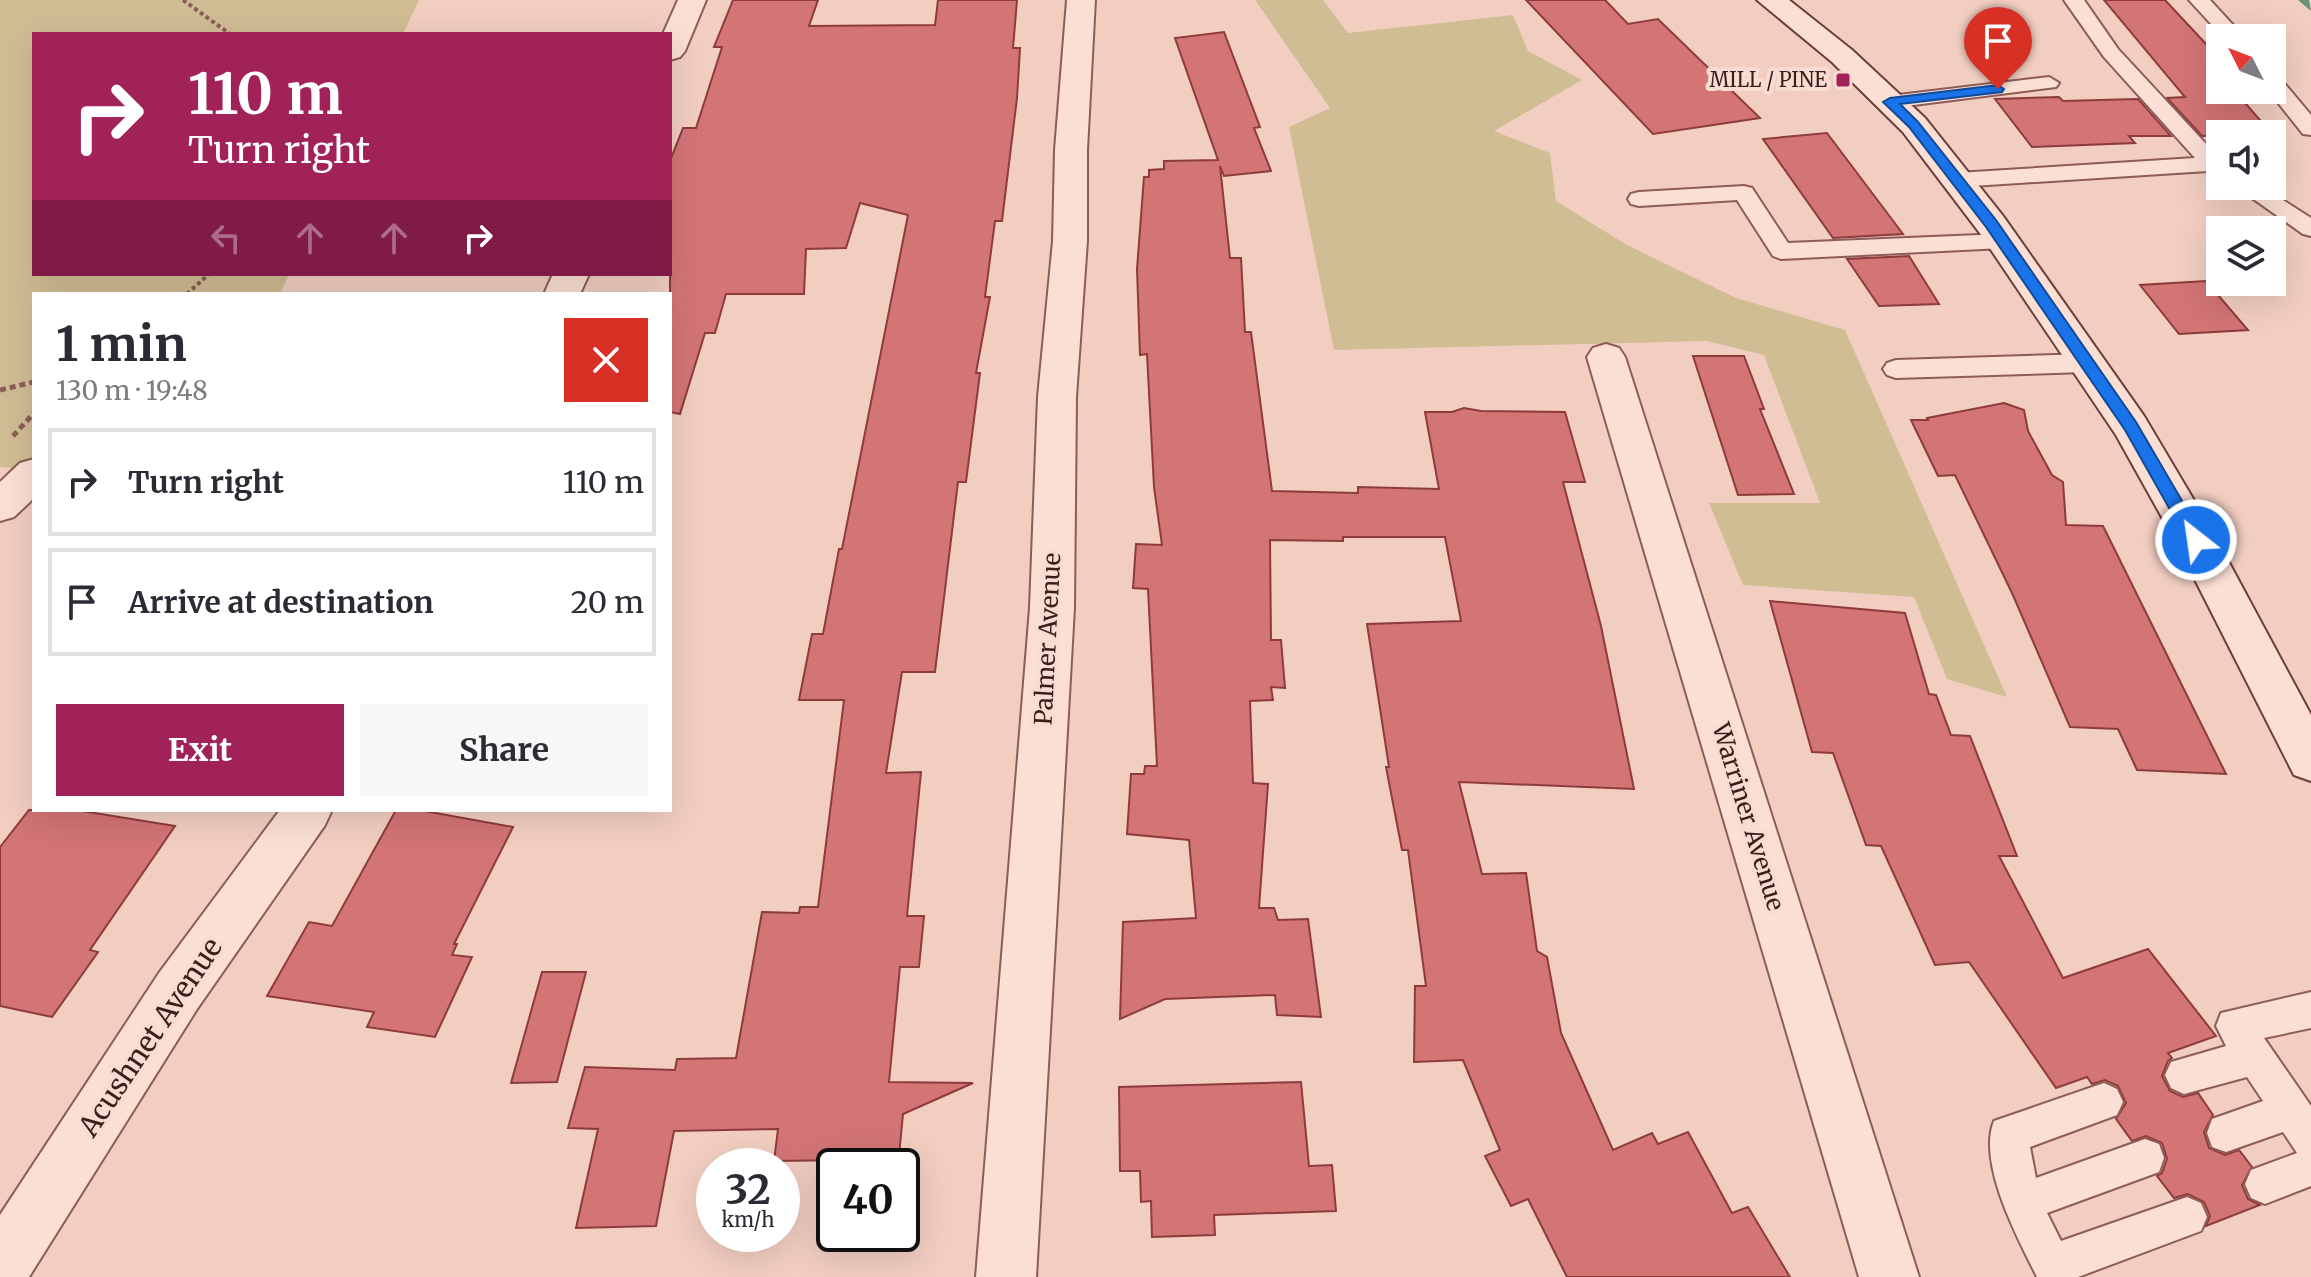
<!DOCTYPE html>
<html lang="en">
<head>
<meta charset="utf-8">
<style>
	body { margin:0; font-family:Merriweather,serif; background:#f7f7f7; color:#2b2b33; height:100vh; display:flex; flex-direction:column; font-size:30px; white-space:nowrap }
	* { box-sizing:border-box; margin:0 }
	p { font-size:26px; color:#7c7c81 }
	.icon { flex:none; width:44px; height:44px; fill:none; stroke:currentColor; stroke-width:2; stroke-linecap:round; stroke-linejoin:round }
	.map { position:relative; flex:1; overflow:hidden }
	.details { position:absolute; left:32px; top:292px; width:640px; height:520px; display:flex; flex-direction:column; background:#fff; border-radius:0px; box-shadow:0 8px 32px #0002 }
	.details>* { flex:none }
	.hud { position:absolute; left:32px; top:32px; width:640px; height:244px; border-radius:0px; box-shadow:0 8px 32px #0002; background:#a12259; color:#fff; overflow:hidden }
	.needle { width:52px; rotate:312deg }
	.fabs { position:absolute; left:2206px; top:24px; display:grid; gap:16px }
	.fabs a { display:grid; place-items:center; width:80px; height:80px; border-radius:0px; background:#fff; box-shadow:0 8px 32px #0002; font-size:40px }
	.speed { position:absolute; left:696px; top:1148px; display:flex; gap:16px; font-size:40px; font-weight:700; text-align:center }
	.speed>* { display:grid; place-content:center; width:104px; height:104px; border-radius:50%; background:#fff; box-shadow:0 8px 32px #0002; line-height:1 }
	.speed small { font-size:20px; font-weight:400 }
	.speed .limit { border:4px solid #111; border-radius:12px; background:#fff; color:#111 }
	.pin { position:absolute; display:grid; place-items:center; width:68px; height:68px; color:#fff; margin:-82px -34px; border-radius:50% 50% 50% 0; rotate:-45deg; box-shadow:0 0 8px #0007 }
	.pin .icon { rotate:45deg }
	.me { position:absolute; width:88px; margin:-44px; rotate:330deg; stroke-linejoin:round; filter:drop-shadow(0 0 6px #0008) }
	.turn { display:flex; align-items:center; gap:28px; height:168px; padding:0 24px; font-size:36px }
	.turn .icon { width:104px; height:104px; stroke-width:2.5 }
	.turn b { display:block; font-size:56px; line-height:68px }
	.lanes { display:flex; align-items:center; height:76px; padding:0 24px; background:#0003; justify-content:center; gap:40px; direction:ltr }
	.lanes .off { opacity:.35 }
	.round { display:grid; place-items:center; flex:none; width:84px; height:84px; border-radius:0px; background:#f7f7f7 }
	.summary { display:flex; align-items:center; justify-content:space-between; height:136px; padding:0 24px }
	h1 { font-size:48px; font-weight:700; line-height:60px }
	.cta { display:flex; gap:16px; margin-top:auto; padding:16px 24px }
	.cta a { flex:1; height:92px; border-radius:0px; background:#a12259; color:#fff; font-size:32px; font-weight:700; line-height:92px; text-align:center }
	.cta a+a { background:#f7f7f7; color:#2b2b33 }
	ul { padding:0; list-style:none }
	li { display:flex; align-items:center; gap:24px; height:108px; margin:0 16px 12px; padding:0 8px; border:4px solid #e1e1e2; border-radius:0px }
	li div { flex:1 }
	li b { display:block; font-size:30px }
	li em { font-style:normal }
	.map>svg:first-child { display:block }
	.green { fill:#d1bd94 }
	.lines { fill:none; stroke-linecap:round; stroke-linejoin:round }
	.stream { fill:#6a9277; fill-rule:evenodd }
	.building { fill:#d37475; stroke:#8e3b3d; stroke-width:2 }
	.lane-casing { stroke:#8d5c57; stroke-width:4 }
	.street-casing { stroke:#8d5c57; stroke-width:4 }
	.secondary-casing { stroke:#6e3e3a; stroke-width:4 }
	.path-far1 { stroke:#8d5c57; stroke-width:4; stroke-dasharray:4 3; stroke-linecap:butt }
	.path { stroke:#8d5c57; stroke-width:5; stroke-dasharray:6 4; stroke-linecap:butt }
	.lane { fill:#fbdfd5; fill-rule:evenodd }
	.street { fill:#fbdfd5; fill-rule:evenodd }
	.secondary { fill:#fbdfd5; fill-rule:evenodd }
	.route { fill:#1a73e8; stroke:#114b97; stroke-width:2 }
	.poi-dot { fill:#a12259; stroke:#f8dcd1; stroke-width:3 }
	.labels { text-anchor:middle; stroke-width:8; stroke-linejoin:round; paint-order:stroke }
	.far-poi-label { font-size:20px; fill:#3b1e1c; stroke:#f8dcd1; text-anchor:end }
	.street-label { font-size:24px; fill:#3b1e1c; stroke:#f8dcd1 }
	.near-street-label { font-size:28px; fill:#3b1e1c; stroke:#f8dcd1 }
</style>
</head>
<body>
<div class="map">
<svg width="2311" height="1277" viewBox="0 0 2311 1277">
	<rect width="100%" height="100%" fill="#f2cec1"/>
	<g class="green">
		<polygon points="0,0 419,0 403,34 34,34 34,274 289,274 280,294 34,294 34,470 0,467"/>
		<polygon points="1255,0 1323,0 1348,33 1513,15 1528,51 1582,80 1494,131 1550,153 1556,201 1627,245 1736,298 1845,330 2007,697 1947,679 1914,597 1743,585 1709,503 1820,503 1764,355 1707,341 1334,350 1289,127 1330,108"/>
	</g>
	<g class="lines">
		<polygon class="stream" points="2298,0 2309,0 2311,11"/>
	</g>
	<g class="building">
		<polygon points="733,0 818,0 809,26 935,25 938,0 1017,0 1013,48 1020,48 1017,98 1002,221 995,221 985,297 990,297 976,373 980,373 966,482 958,482 935,672 902,672 886,773 921,772 907,916 924,916 919,967 900,967 889,1082 973,1083 903,1114 898,1166 848,1166 849,1160 774,1161 778,1129 674,1131 656,1226 576,1228 598,1129 568,1128 585,1067 675,1070 677,1059 736,1058 762,912 799,913 800,907 818,907 844,700 799,700 812,634 823,634 839,549 842,549 908,215 860,203 846,248 806,249 804,294 726,294 715,333 705,333 680,414 670,412 670,161 683,128 696,128 722,47 714,47"/>
		<polygon points="1526,0 1605,0 1628,24 1658,19 1760,118 1653,134"/>
		<polygon points="2104,0 2165,0 2220,59 2220,90 2234,90 2272,134 2202,136 2167,98 2185,97"/>
		<polygon points="1224,32 1260,127 1254,128 1271,171 1224,176 1220,166 1230,258 1241,258 1245,332 1251,332 1272,491 1358,493 1358,487 1439,489 1425,412 1452,412 1464,408 1481,411 1565,412 1585,482 1563,482 1601,626 1634,789 1459,782 1482,874 1526,873 1537,951 1547,957 1561,1033 1613,1150 1652,1133 1658,1144 1688,1132 1732,1213 1748,1207 1790,1277 1567,1277 1528,1199 1511,1206 1485,1156 1500,1150 1463,1060 1414,1062 1415,986 1426,986 1408,850 1402,850 1386,767 1389,767 1367,624 1461,621 1445,537 1343,537 1343,541 1270,540 1271,640 1281,640 1285,688 1271,687 1273,700 1250,701 1253,783 1268,784 1259,908 1274,908 1278,920 1308,919 1321,1017 1277,1015 1275,995 1165,999 1120,1019 1123,922 1196,918 1189,840 1127,834 1131,774 1144,774 1145,766 1157,766 1148,589 1133,588 1136,544 1162,545 1154,487 1147,354 1140,355 1137,269 1144,177 1149,177 1149,170 1164,169 1164,161 1218,160 1175,38"/>
		<polygon points="2059,97 2063,101 2138,99 2171,136 2129,136 2135,143 2032,147 1995,99"/>
		<polygon points="1827,133 1903,234 1833,238 1763,139"/>
		<polygon points="1909,256 1939,304 1879,306 1847,259"/>
		<polygon points="2206,281 2248,330 2179,334 2140,285"/>
		<polygon points="1693,356 1744,356 1764,409 1760,409 1794,494 1738,495"/>
		<polygon points="2004,403 2024,410 2028,431 2052,475 2063,482 2066,525 2103,526 2226,774 2137,770 2118,729 2070,727 2012,593 1955,475 1938,476 1911,420 1928,420 1927,418"/>
		<polygon points="1770,601 1905,613 1929,694 1936,695 1951,735 1970,736 2017,856 1999,856 2063,978 2148,949 2216,1036 2168,1053 2172,1058 2168,1061 2162,1076 2170,1091 2183,1097 2198,1093 2213,1115 2204,1132 2209,1148 2225,1155 2239,1150 2252,1167 2242,1185 2248,1199 2260,1205 2206,1226 2210,1216 2204,1202 2188,1194 2174,1198 2157,1176 2162,1173 2167,1159 2162,1143 2146,1136 2132,1141 2116,1119 2126,1103 2118,1086 2105,1080 2092,1084 2087,1077 2056,1088 1969,962 1935,965 1881,846 1866,845 1833,753 1812,752"/>
		<polygon points="29,810 76,810 175,826 90,950 98,952 52,1017 0,1006 0,847"/>
		<polygon points="396,810 419,810 513,827 454,944 457,944 452,955 472,957 435,1037 367,1027 374,1012 267,996 309,922 332,926"/>
		<polygon points="542,972 586,972 557,1082 511,1083"/>
		<polygon points="1301,1082 1309,1166 1332,1165 1336,1211 1214,1215 1215,1235 1152,1237 1151,1201 1141,1202 1140,1171 1120,1171 1119,1087"/>
	</g>
	<g class="lines">
		<g class="lane-casing">
			<g id="lane">
				<polygon points="2064,0 2084,0 2118,49 2220,159 2220,176 2208,171 1957,187 1949,185 1946,180 1949,175 1957,173 2195,158 2104,57"/>
				<polygon points="2189,0 2210,0 2245,38 2224,38"/>
				<polygon points="2272,75 2279,77 2311,115 2311,135 2303,134 2268,90 2272,90"/>
				<polygon points="2049,77 2059,83 2056,87 1890,108 1880,102 1890,96"/>
				<polygon points="1744,186 1752,188 1788,243 2003,234 2011,236 2015,241 2011,246 2003,248 1781,259 1773,256 1737,200 1639,206 1631,204 1628,199 1631,194 1639,192"/>
				<polygon points="2235,186 2261,186 2311,218 2311,236 2303,234"/>
				<polygon points="2086,354 2095,357 2099,363 2095,369 2086,372 1896,378 1887,375 1883,369 1887,363 1896,360"/>
				<polygon points="2311,992 2311,1028 2264,1038 2311,1106 2311,1186 2265,1204 2251,1198 2245,1184 2251,1170 2297,1153 2283,1132 2226,1152 2212,1147 2207,1133 2212,1119 2263,1101 2247,1077 2184,1094 2171,1088 2165,1075 2171,1062 2226,1046 2216,1026 2221,1013"/>
				<path d="M2104,1083L2117,1089L2123,1102L2117,1115L2030,1147L2036,1178L2145,1139L2159,1144L2164,1158L2159,1172L2047,1213L2061,1241L2187,1197L2201,1203L2207,1217L2201,1231L2078,1277H2037C2018,1239 1977,1163 1994,1121Z"/>
			</g>
		</g>
		<g class="street-casing">
			<g id="street">
				<polygon points="678,0 706,0 685,51 680,57 670,60 670,34 663,34"/>
				<polygon points="1067,0 1095,0 1087,150 1087,241 1076,397 1074,608 1036,1277 976,1277 1030,608 1038,397 1053,241 1055,150"/>
				<polygon points="553,274 589,274 580,294 544,294"/>
				<polygon points="1606,344 1619,348 1625,357 1919,1277 1859,1277 1587,357 1593,348"/>
				<polygon points="34,459 34,498 14,517 0,521 0,482 20,463"/>
				<polygon points="280,810 332,810 325,825 197,1009 29,1277 0,1277 0,1215 159,973"/>
			</g>
		</g>
		<g class="secondary-casing">
			<polygon id="secondary" points="1757,0 1789,0 1852,50 1925,118 2003,216 2144,416 2211,529 2311,715 2311,781 2294,775 2178,546 2116,435 1979,232 1903,132 1832,62"/>
		</g>
		<g class="path-far1">
			<polyline points="183,0 230,34"/>
			<polyline points="187,294 209,274"/>
		</g>
		<g class="path">
			<polyline points="0,390 34,382"/>
			<polyline points="13,436 34,413"/>
		</g>
		<use href="#lane" class="lane"/>
		<use href="#street" class="street"/>
		<use href="#secondary" class="secondary"/>
	</g>
	<polygon class="route" points="1998,85 2004,89 2002,92 1900,104 1918,122 1996,220 2136,422 2202,535 2205,540 2202,545 2190,545 2125,430 1986,227 1909,127 1883,102 1890,98"/>
	<rect class="poi-dot" x="1835" y="72" width="16" height="16" rx="4"/>
	<g class="labels">
		<g class="far-poi-label">
			<text x="1827" y="87">MILL / PINE</text>
		</g>
		<g class="street-label">
			<text transform="translate(1048 639) rotate(-87)" y="8">Palmer Avenue</text>
			<text transform="translate(1748 817) rotate(73)" y="8">Warriner Avenue</text>
		</g>
		<g class="near-street-label">
			<text transform="translate(150 1037) rotate(-56)" y="10">Acushnet Avenue</text>
		</g>
	</g>
</svg>
<div class="fabs">
<a><svg class="needle" viewBox="-14 -14 28 28"><path d="M0-13l5 13h-10z" fill="#e53935"/><path d="M0 13l5-13h-10z" fill="#7c7c81"/></svg></a>
<a><svg class="icon" aria-label="sound" viewBox="0 0 24 24"><path d="M4 9h4l5-4v14l-5-4H4zM17 9q2 3 0 6"/></svg></a>
<a><svg class="icon" aria-label="layers" viewBox="0 0 24 24"><path d="M12 4l9 5-9 5-9-5zM3 14l9 5 9-5"/></svg></a>
</div>
<div class="speed"><div>32<small>km/h</small></div><div class="limit">40</div></div>
<div class="pin" style="left:1998px;top:89px;background:#d93025"><svg class="icon" aria-label="arrive" viewBox="0 0 24 24"><path d="M6 21V4h12l-3 4 3 4H6"/></svg></div>
<svg class="me" style="left:2196px;top:540px" viewBox="-20 -20 40 40"><circle r="17" fill="#1a73e8" stroke="#fff" stroke-width="3"/><path d="M0-11L8 9 0 5-8 9z" fill="#fff"/></svg>
<div class="hud">
<div class="turn"><svg class="icon" aria-label="right" viewBox="0 0 24 24"><path d="M7 20v-9h11M14 6l5 5-5 5"/></svg><div><b>110 m</b>Turn right</div></div>
<div class="lanes"><svg class="icon off" aria-label="left" viewBox="0 0 24 24"><path d="M17 20v-9H6M10 6l-5 5 5 5"/></svg><svg class="icon off" aria-label="ahead" viewBox="0 0 24 24"><path d="M12 20V5M6 11l6-6 6 6"/></svg><svg class="icon off" aria-label="ahead" viewBox="0 0 24 24"><path d="M12 20V5M6 11l6-6 6 6"/></svg><svg class="icon" aria-label="right" viewBox="0 0 24 24"><path d="M7 20v-9h11M14 6l5 5-5 5"/></svg></div>
</div>
<section class="details">
<div class="summary"><div><h1>1 min</h1><p>130 m · 19:48</p></div><a class="round" style="background:#d93025;color:#fff"><svg class="icon" aria-label="close" viewBox="0 0 24 24"><path d="M6 6l12 12M18 6L6 18"/></svg></a></div>
<ul>
<li><svg class="icon" aria-label="right" viewBox="0 0 24 24"><path d="M7 20v-9h11M14 6l5 5-5 5"/></svg><div><b>Turn right</b></div><em>110 m</em></li>
<li><svg class="icon" aria-label="arrive" viewBox="0 0 24 24"><path d="M6 21V4h12l-3 4 3 4H6"/></svg><div><b>Arrive at destination</b></div><em>20 m</em></li>
</ul>
<div class="cta"><a>Exit</a><a>Share</a></div>
</section>
</div>
</body>
</html>
